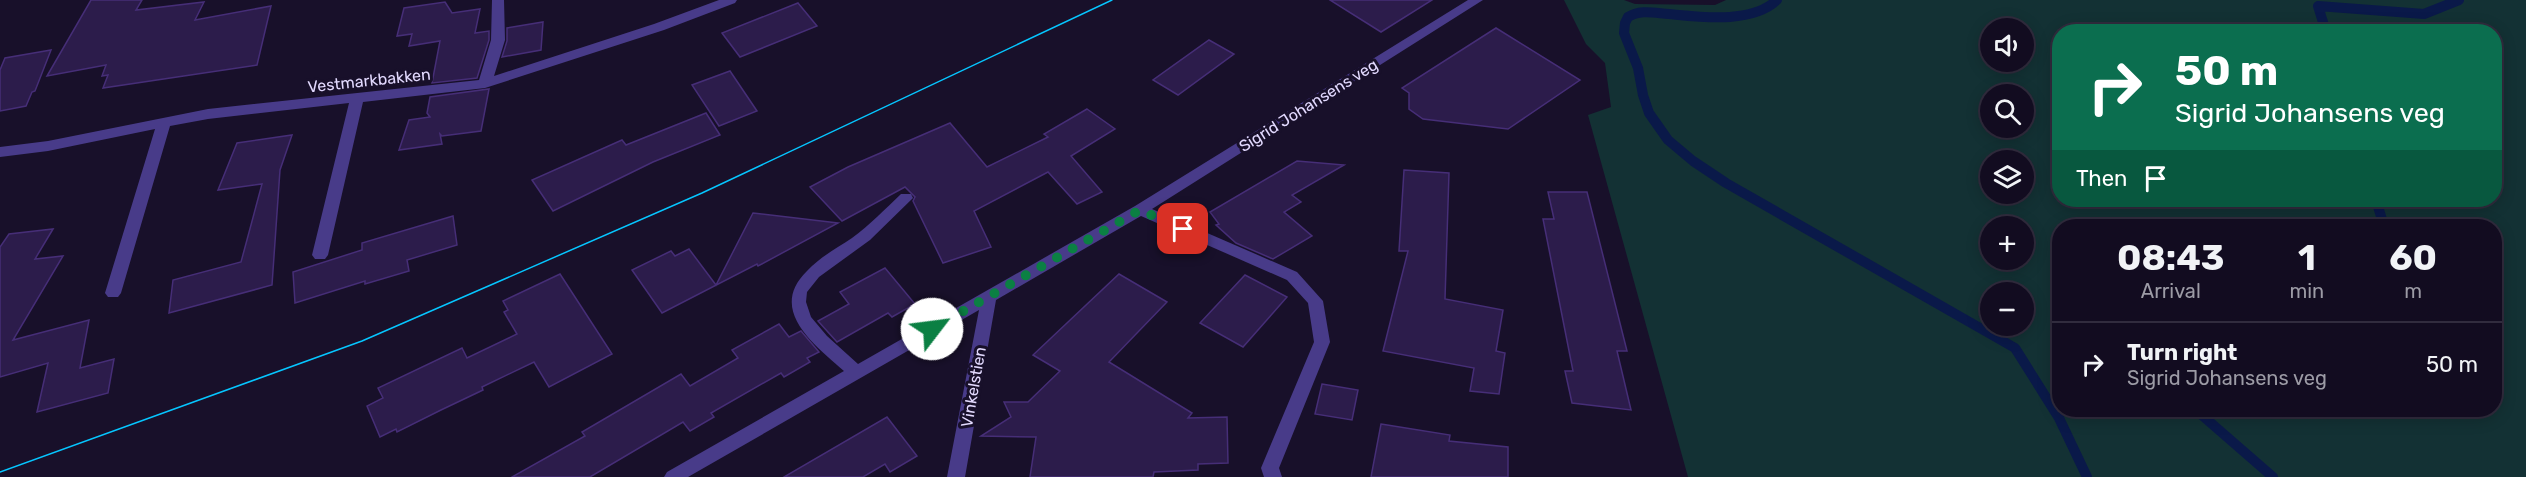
<!DOCTYPE html>
<html lang="en">
<head>
<meta charset="utf-8">
<style>
	body { margin:0; font-family:Rubik,sans-serif; background:#1b1529; color:#f1f3f6; height:100vh; display:flex; flex-direction:column; font-size:22px; white-space:nowrap }
	* { box-sizing:border-box; margin:0 }
	p { font-size:20px; color:#9c9ba5 }
	.icon { flex:none; width:33px; height:33px; fill:none; stroke:currentColor; stroke-width:2; stroke-linecap:round; stroke-linejoin:round }
	.map { position:relative; flex:1; overflow:hidden }
	.drawer { position:absolute; left:2052px; top:219px; width:450px; height:198px; display:flex; flex-direction:column; background:#120c20; border-radius:24px; box-shadow:0 3px 15px #0003,0 0 0 2px #312c3e }
	.drawer>* { flex:none }
	.hud { position:absolute; left:2052px; top:24px; width:450px; height:183px; border-radius:24px; box-shadow:0 3px 15px #0003,0 0 0 2px #312c3e; background:#0b6e4f; color:#fff; overflow:hidden }
	.tools { position:absolute; left:1980px; top:18px; display:grid; gap:12px }
	.tools a { display:grid; place-items:center; width:54px; height:54px; border-radius:50%; background:#120c20; box-shadow:0 3px 15px #0003,0 0 0 2px #312c3e; font-size:30px }
	.pin { position:absolute; display:grid; place-items:center; width:51px; height:51px; color:#fff; margin:-26px; border-radius:12px; box-shadow:0 3px 9px #0006 }
	.me { position:absolute; width:66px; margin:-33px; rotate:60deg; stroke-linejoin:round; filter:drop-shadow(0 0 4px #0008) }
	.turn { display:flex; align-items:center; gap:21px; height:126px; padding:0 24px; font-size:27px }
	.turn .icon { width:78px; height:78px; stroke-width:2.5 }
	.turn b { display:block; font-size:42px; line-height:51px }
	.then { display:flex; align-items:center; height:57px; padding:0 24px; background:#0003; gap:12px; font-size:22px }
	.eta { display:flex; justify-content:space-evenly; align-items:center; height:102px; text-align:center }
	.eta b { font-size:36px; font-weight:700; line-height:42px }
	ul { padding:0; list-style:none }
	li { display:flex; align-items:center; gap:18px; height:84px; padding:0 24px; border-top:2px solid #312c3e }
	li div { flex:1 }
	li b { display:block; font-size:22px }
	li em { font-style:normal }
	.map>svg:first-child { display:block }
	.green { fill:#133134; fill-rule:evenodd }
	.lines { fill:none; stroke-linecap:round; stroke-linejoin:round }
	.stream { stroke:#0a1949; stroke-width:10 }
	.building { fill:#2c1c4b; stroke:#462e77; stroke-width:1.5 }
	.minor { fill:#483b89; fill-rule:evenodd }
	.tram { stroke:#06c6ff; stroke-width:1.5 }
	.route { stroke:#0b8043; stroke-width:10; stroke-dasharray:0 18 }
	.labels { text-anchor:middle; stroke-width:6; stroke-linejoin:round; paint-order:stroke }
	.street-label { font-size:16px; fill:#e3daff; stroke:#18102a }
</style>
</head>
<body>
<div class="map">
<svg width="2526" height="477" viewBox="0 0 2526 477">
	<rect width="100%" height="100%" fill="#18102a"/>
	<path class="green" d="M1564,0H1624L1635,4L1715,5L1726,0H2526V477H1688L1588,115L1611,107L1605,63L1586,44ZM1990,28H2024V62H1990ZM2060,32H2494V200H2060ZM1990,94H2024V128H1990ZM1990,160H2024V194H1990ZM1990,226H2024V260H1990ZM2060,226H2494V410H2060ZM1990,292H2024V326H1990Z"/>
	<g class="lines">
		<g class="stream">
			<path d="M1777,0C1752,24 1701,17 1669,14C1655,13 1640,9 1628,17L1625,23L1624,33L1638,68L1643,95L1649,113L1668,140L1693,161L1726,183L2015,348L2059,418L2087,477"/>
			<polyline points="2326,32 2318,6 2424,14 2459,0"/>
			<polyline points="2376,200 2384,226"/>
			<polyline points="2196,410 2273,477"/>
		</g>
	</g>
	<g class="building">
		<polygon points="91,0 142,0 136,10 204,2 195,20 271,6 257,65 103,88 108,75 102,76 106,65 47,76"/>
		<polygon points="1330,0 1432,0 1381,32"/>
		<polygon points="445,2 452,13 480,9 475,33 489,31 489,40 477,78 432,83 440,41 409,46 412,34 397,36 404,8"/>
		<polygon points="798,3 817,26 740,57 722,33"/>
		<polygon points="543,22 541,50 502,57 507,41 507,28"/>
		<polygon points="1496,28 1580,80 1508,129 1423,119 1409,109 1409,93 1402,88"/>
		<polygon points="1209,40 1234,54 1178,95 1153,80"/>
		<polygon points="51,50 35,91 32,92 26,106 0,111 0,70 5,58"/>
		<polygon points="730,71 757,111 719,126 692,85"/>
		<polygon points="489,89 481,131 442,136 440,134 442,144 399,150 409,120 430,117 427,113 430,97"/>
		<polygon points="1087,109 1115,129 1071,156 1102,192 1077,204 1048,172 974,211 991,247 943,263 913,201 915,197 905,187 842,221 810,187 848,167 950,123 987,167 1048,137 1044,134"/>
		<polygon points="706,113 720,135 653,162 553,211 532,180 622,140 626,145"/>
		<polygon points="292,135 280,170 272,285 169,313 173,280 241,262 262,184 218,190 237,143"/>
		<polygon points="1297,161 1344,165 1292,195 1301,202 1284,212 1312,236 1273,259 1236,243 1216,225 1219,224 1210,212"/>
		<polygon points="1404,170 1449,173 1445,299 1503,310 1496,351 1505,353 1499,394 1470,391 1474,368 1383,351 1408,251 1399,251"/>
		<polygon points="1548,192 1587,192 1627,351 1617,351 1631,410 1572,403 1565,371 1573,371 1543,219 1554,219"/>
		<polygon points="753,213 838,223 758,266 757,264 662,313 632,270 671,251 675,256 689,249 716,285"/>
		<polygon points="453,216 457,245 407,260 409,271 365,284 365,281 295,303 293,272 362,250 362,243"/>
		<polygon points="53,229 35,259 63,256 13,340 89,320 80,368 114,359 108,393 37,412 48,363 0,377 0,247 9,234"/>
		<polygon points="885,268 915,304 892,317 888,313 837,342 818,321 849,304 840,292"/>
		<polygon points="560,274 612,354 549,387 534,362 482,387 483,390 441,410 397,432 396,429 380,437 367,406 383,398 378,388 462,348 467,358 517,334 504,312 508,310 503,301"/>
		<polygon points="1119,274 1167,302 1109,362 1192,413 1188,418 1227,417 1228,463 1198,464 1198,470 1154,472 1153,477 1030,477 1036,437 981,436 1011,417 1004,402 1028,402 1060,371 1033,355"/>
		<polygon points="1245,275 1287,297 1243,347 1200,323"/>
		<polygon points="779,324 789,337 801,331 819,352 807,358 810,362 784,377 781,373 711,413 714,417 690,431 683,422 590,477 512,477 585,436 582,432 681,374 690,386 738,358 732,350"/>
		<polygon points="1322,384 1358,390 1352,420 1315,414"/>
		<polygon points="887,417 917,456 890,472 885,464 863,477 784,477"/>
		<polygon points="1381,424 1450,435 1449,441 1508,447 1508,477 1371,477"/>
	</g>
	<g class="lines">
		<g class="minor">
			<polygon points="492,0 504,0 505,40 494,76 654,24 719,0 737,0 735,3 664,30 485,88 363,102 328,255 325,259 315,259 312,255 349,103 208,119 170,126 121,293 118,297 108,297 105,293 155,129 48,151 0,157 0,147 48,141 208,109 479,80 491,40"/>
			<path d="M1468,0H1483L1152,209L1297,272L1323,301L1330,342L1279,468L1282,477H1264L1261,468L1314,342L1308,303L1287,280L1141,216L996,300L965,477H947L979,310L688,477H664L667,472L844,371C815,345 767,310 807,271C820,257 837,248 852,238C870,225 885,209 901,194H911L913,198L870,240L819,277L807,292L806,302L811,317L827,336L858,364L1135,206Z"/>
		</g>
		<polyline class="tram" points="0,472 362,341 702,193 1112,0"/>
	</g>
	<g class="lines">
		<polyline class="route" points="932,329 1140,210 1183,229"/>
	</g>
	<g class="labels">
		<g class="street-label">
			<text transform="translate(369 80) rotate(-6)" y="6">Vestmarkbakken</text>
			<text transform="translate(1308 105) rotate(-32)" y="6">Sigrid Johansens veg</text>
			<text transform="translate(973 387) rotate(-80)" y="6">Vinkelstien</text>
		</g>
	</g>
</svg>
<div class="tools">
<a><svg class="icon" aria-label="sound" viewBox="0 0 24 24"><path d="M4 9h4l5-4v14l-5-4H4zM17 9q2 3 0 6"/></svg></a>
<a><svg class="icon" aria-label="search" viewBox="0 0 24 24"><circle cx="10" cy="10" r="6"/><path d="M15 15l6 6"/></svg></a>
<a><svg class="icon" aria-label="layers" viewBox="0 0 24 24"><path d="M12 4l9 5-9 5-9-5zM3 14l9 5 9-5"/></svg></a>
<a>+</a>
<a>−</a>
</div>
<div class="pin" style="left:1183px;top:229px;background:#d93025"><svg class="icon" aria-label="arrive" viewBox="0 0 24 24"><path d="M6 21V4h12l-3 4 3 4H6"/></svg></div>
<svg class="me" style="left:932px;top:329px" viewBox="-20 -20 40 40"><circle r="19" fill="#fff"/><path d="M0-13L10 11 0 6-10 11z" fill="#0b8043"/></svg>
<div class="hud">
<div class="turn"><svg class="icon" aria-label="right" viewBox="0 0 24 24"><path d="M7 20v-9h11M14 6l5 5-5 5"/></svg><div><b>50 m</b>Sigrid Johansens veg</div></div>
<div class="then">Then<svg class="icon" aria-label="arrive" viewBox="0 0 24 24"><path d="M6 21V4h12l-3 4 3 4H6"/></svg></div>
</div>
<section class="drawer">
<div class="eta">
<div><b>08:43</b><p>Arrival</p></div>
<div><b>1</b><p>min</p></div>
<div><b>60</b><p>m</p></div>
</div>
<ul>
<li><svg class="icon" aria-label="right" viewBox="0 0 24 24"><path d="M7 20v-9h11M14 6l5 5-5 5"/></svg><div><b>Turn right</b><p>Sigrid Johansens veg</p></div><em>50 m</em></li>
</ul>
</section>
</div>
</body>
</html>
